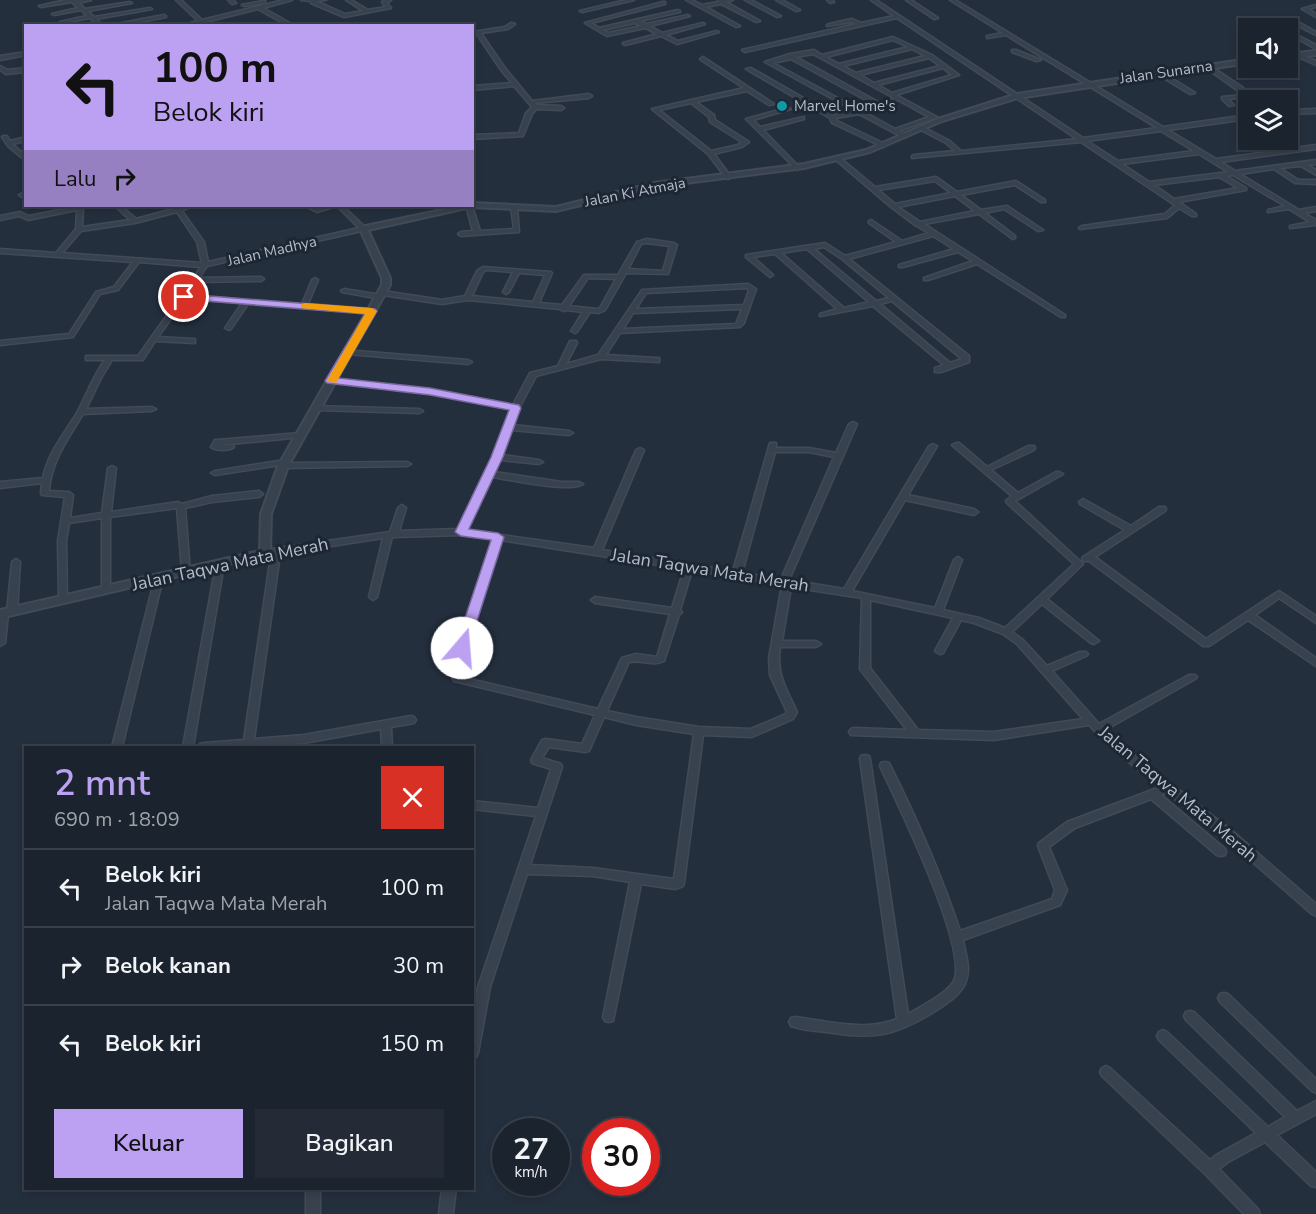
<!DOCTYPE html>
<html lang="id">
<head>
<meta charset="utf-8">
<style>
	body { margin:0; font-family:"Nunito Sans",sans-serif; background:#242b36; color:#f1f3f6; height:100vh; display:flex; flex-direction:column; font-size:22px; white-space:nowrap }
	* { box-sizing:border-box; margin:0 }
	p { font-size:20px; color:#a0a4aa }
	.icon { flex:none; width:33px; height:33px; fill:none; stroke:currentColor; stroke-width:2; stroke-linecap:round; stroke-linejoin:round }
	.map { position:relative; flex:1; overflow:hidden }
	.sheet { position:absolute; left:24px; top:746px; width:450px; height:444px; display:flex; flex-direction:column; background:#1b232e; border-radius:0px; box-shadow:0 3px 9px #0003,0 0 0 2px #39404a }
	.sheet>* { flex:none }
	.banner { position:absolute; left:24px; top:24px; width:450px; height:183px; border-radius:0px; box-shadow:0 3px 9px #0003,0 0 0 2px #39404a; background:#bca0f2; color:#111; overflow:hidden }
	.buttons { position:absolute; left:1238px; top:18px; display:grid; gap:12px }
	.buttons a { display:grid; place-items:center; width:60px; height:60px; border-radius:0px; background:#1b232e; box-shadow:0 3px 9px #0003,0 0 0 2px #39404a; font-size:30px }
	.speed { position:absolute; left:492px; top:1118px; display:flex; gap:12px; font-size:30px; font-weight:700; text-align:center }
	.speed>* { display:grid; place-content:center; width:78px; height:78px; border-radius:50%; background:#1b232e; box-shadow:0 3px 9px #0003,0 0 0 2px #39404a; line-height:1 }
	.speed small { font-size:15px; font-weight:400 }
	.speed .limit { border:9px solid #d22; background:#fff; color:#111 }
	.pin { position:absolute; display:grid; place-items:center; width:51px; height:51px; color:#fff; margin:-26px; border:3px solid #fff; border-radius:50%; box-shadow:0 2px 6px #0007 }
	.me { position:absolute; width:66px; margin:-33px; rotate:18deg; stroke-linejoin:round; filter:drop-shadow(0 0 4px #0008) }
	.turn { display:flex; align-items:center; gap:21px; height:126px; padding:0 30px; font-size:27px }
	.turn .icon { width:78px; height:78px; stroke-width:2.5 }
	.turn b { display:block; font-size:42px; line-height:51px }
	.then { display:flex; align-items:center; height:57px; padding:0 30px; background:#0003; gap:12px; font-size:22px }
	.round { display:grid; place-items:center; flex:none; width:63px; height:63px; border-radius:0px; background:#242b36 }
	.overview { display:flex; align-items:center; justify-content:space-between; height:102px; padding:0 30px }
	h1 { font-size:36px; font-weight:600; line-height:45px; color:#bca0f2 }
	.primary-button { display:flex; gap:12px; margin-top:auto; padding:12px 30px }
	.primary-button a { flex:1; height:69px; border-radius:0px; background:#bca0f2; color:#111; font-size:24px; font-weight:600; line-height:69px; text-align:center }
	.primary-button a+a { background:#242b36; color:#f1f3f6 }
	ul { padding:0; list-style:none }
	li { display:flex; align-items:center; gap:18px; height:78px; padding:0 30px; border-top:2px solid #39404a }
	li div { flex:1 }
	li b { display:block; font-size:22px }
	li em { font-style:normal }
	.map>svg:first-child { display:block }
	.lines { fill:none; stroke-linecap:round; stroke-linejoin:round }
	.minor-casing { stroke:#414a57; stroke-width:3 }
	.tertiary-casing { stroke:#414a57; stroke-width:4 }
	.minor { fill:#38414e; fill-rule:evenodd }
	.tertiary { fill:#38414e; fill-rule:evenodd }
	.route { fill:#bca0f2; stroke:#7a689d; stroke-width:1.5 }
	.slow { fill:#f59e0b }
	.culture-dot { fill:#0f9aa8; stroke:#1d2633; stroke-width:2 }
	.labels { text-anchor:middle; stroke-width:6; stroke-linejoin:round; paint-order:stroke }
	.far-street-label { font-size:15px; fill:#b4bcc9; stroke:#1d2633 }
	.far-poi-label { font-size:15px; fill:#b4bcc9; stroke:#1d2633; text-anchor:start }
	.street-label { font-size:18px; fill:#b4bcc9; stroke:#1d2633 }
</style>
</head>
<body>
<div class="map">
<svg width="1316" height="1214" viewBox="0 0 1316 1214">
	<rect width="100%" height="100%" fill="#242f3e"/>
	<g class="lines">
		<g class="minor-casing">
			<g id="minor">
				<polygon points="66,0 91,0 79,3 85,9 130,2 132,3 88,11 94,17 150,8 152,9 96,19 103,26 98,26 90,18 62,23 60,22 87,16 81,10 54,15 52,14 78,8 72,2 41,7 39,6"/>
				<polygon points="176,0 181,0 202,20 284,0 292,0 263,8 295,26 288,26 258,9 202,23 180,26 198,21"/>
				<polygon points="228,0 233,0 236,3 232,4"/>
				<polygon points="301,0 326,0 316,1 345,14 363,11 346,0 351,0 368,10 386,7 382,2 386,0 391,0 387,3 391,8 344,17 311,3 311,1"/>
				<polygon points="626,0 634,0 582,12 580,11"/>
				<polygon points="686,0 692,0 702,5 718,2 718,0 733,0 726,2 760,21 756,22 721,4 706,7 740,26 736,27"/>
				<polygon points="745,0 751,0 781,16 777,17"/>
				<polygon points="776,0 782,0 800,10 796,11"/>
				<polygon points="827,0 832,0 834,2 830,3"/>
				<path d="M871,0H876L1083,138L1157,128L1006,35L987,38V36L1003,33L950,0H955L1163,127L1248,115V119L1168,130L1216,159L1316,145V149L1221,162L1235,171L1316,160V164L1307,165L1316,170V175L1301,166L1280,168L1298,180H1316V184L1295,183L1274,169L1240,174L1299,210L1316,207V211L1304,213L1316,220V225L1290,228V226L1310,222L1289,209L1268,212V210L1285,206L1233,175L1226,176L1246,188V190L1179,202L1196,214V216H1192L1179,208L1167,218L1080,229L1079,228L1082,226L1165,214L1175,205L1081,142L912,158V156L914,155L955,151L946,143L919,129L918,128L921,126L950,141L961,151L1077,139L897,18L745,52L742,50L856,24L851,22L827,26V25L829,24L852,19L861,23L894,16ZM1161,131L1194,151L1118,161L1087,141ZM1199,154L1228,172L1149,182L1122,164ZM1219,177L1238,188L1174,199L1154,185Z"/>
				<polygon points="906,0 911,0 938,18 934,19"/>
				<polygon points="263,1 265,1 265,3 244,6 242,5"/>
				<path d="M663,2H665V4L591,23L599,28L678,10L680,11V12L640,21L646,24L688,15L690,16L650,26L662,33L703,23L705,24L666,35L678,41L717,31L719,32L677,44L661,36L625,45L623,44V43L657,34L645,28L607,36L585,23ZM635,23L641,26L608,33L603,30Z"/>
				<polygon points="1316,5 1316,7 1308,9 1316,14 1316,17 1302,9"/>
				<polygon points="164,15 166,16 166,17 119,26 106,26"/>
				<polygon points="511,23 515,24 508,29 481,33 505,68 532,101 589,94 592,96 589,98 535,103 537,105 561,106 564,108 561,110 536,109 532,114 523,136 472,139 472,135 519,133 526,113 532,107 514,86 472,90 472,86 512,83 501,70 476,33 473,32 505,27"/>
				<polygon points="1296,23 1300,23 1316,32 1316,35 1296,25"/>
				<polygon points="1287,30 1316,45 1316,49 1287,33"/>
				<path d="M893,37L932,55L959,75L896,95L937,117L899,131L906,135V137H902L859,114L836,118L837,121L885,144L886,145L883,147L832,123L830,118L746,69L751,68L833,115L855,111L765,62L790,54L814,50L822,55ZM893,40L908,47L839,64L826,57ZM912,49L925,56L856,73L843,66ZM813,54L894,98L880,103L796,57ZM929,58L940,66L874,83L860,75ZM791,59L875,105L860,110L773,63ZM943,68L952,75L892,93L878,85ZM898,100L929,117L895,129L864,112Z"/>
				<polygon points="1012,50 1016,50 1041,60 1036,61 1012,52"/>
				<polygon points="26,52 26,55 0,60 0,56"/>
				<polygon points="1296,54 1300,54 1316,61 1316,65 1296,56"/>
				<path d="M703,57L774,104L769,105L747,91L696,102L714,115L715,120L749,142L742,147L714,154L731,177L728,179L726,178L708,154L652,109L744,88L701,60L700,59ZM691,103L709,117L710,122L742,142L738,145L711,151L659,110Z"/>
				<polygon points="1205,65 1209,65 1242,87 1255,100 1250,100 1247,97 1228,99 1234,105 1229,106 1222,99 1222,97 1244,95 1205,67"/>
				<polygon points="0,66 7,70 26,68 26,72 6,74 0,70"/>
				<polygon points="1159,71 1194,92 1195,93 1190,94 1157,74 1156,73"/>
				<polygon points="786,108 791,109 753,120 760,127 804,117 804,119 763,130 799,167 799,169 797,170 746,119"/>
				<polygon points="1316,109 1316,113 1287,114 1287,110"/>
				<polygon points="3,136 7,136 10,141 26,137 26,141 12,144 26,156 26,161 8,146 2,137"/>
				<path d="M836,158H840L875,187L936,177L957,192L1016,181L1045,200V202H1041L1015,185L961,195L981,210L1007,206L1043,230L1038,231L1004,209L985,213L1015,236V238L1013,239L979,214L924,224L1065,315V317H1061L977,264L928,280H924V278L973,261L958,252L903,267H899V265L954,249L933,236L849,259L969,356V362L941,372H935V368L944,365L873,306L820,316V314L837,309L775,254L753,257L772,274L773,275L770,277L746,257V255L825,243L845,256L896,242L869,223V221L871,220L902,241L929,233L915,225L891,207L836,160ZM935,181L951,193L895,204L878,190ZM955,196L975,211L920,222L898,207ZM824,247L842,259L889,298L876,301L814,249ZM807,249L869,302L844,308L781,253ZM892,301L962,359L950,363L880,304Z"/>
				<polygon points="26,192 26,196 22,197 19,195"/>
				<polygon points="514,205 517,207 519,232 461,236 458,234 461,232 473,231 466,206 472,206 480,231 514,229 511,207"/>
				<path d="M79,206H88L83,208L82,227L130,220L115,206H121L136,219L184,206H191L190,207L182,211L204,242L208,262L359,228L337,206L317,212L305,206C311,205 315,208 321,207C329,206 335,206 343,206L366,228V230L207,266L199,278L261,277L264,279L261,281L196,282L187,295L302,304L312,280L315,278L318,280L308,304L372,309L375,311L372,313L248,304L231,329L229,330L225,328L242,303L185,299L158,337L192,339H195V343L155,341L143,360H112L101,378L86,409L152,407L156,409L152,411L83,414C68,439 51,461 49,491L69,492L73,495L70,518L102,513L108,468L112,466L116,468L111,512L178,502L182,504L212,496L259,491L263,494L259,497L212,502L185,508L190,572L186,575L182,572L177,508L110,517V590L106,593L102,590V518L69,523L66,541L67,600L63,603L59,600L58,541L65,497L42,495L41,493L42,483L0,488V482L43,478C48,452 65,433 78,411C87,394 93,376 105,360H86V356H138L201,267L139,262L118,290L100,294L73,337L0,345V341L69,334L96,292L114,287L133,262L0,253V249L56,253L76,229L77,210L28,220L19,216L0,220V216L20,212L29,216ZM177,212L197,242L202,263L62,253L81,231L135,223Z"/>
				<path d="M647,239L674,243L677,245L668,274L626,273L605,310L598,313L590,312L577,332L575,333L571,331L583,312L566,310L563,311L560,309L468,300L442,304L383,295L380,293L383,291L442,300L465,296L477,271L483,267L551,272L552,273L539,303L562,305L584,275H618L637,242ZM647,243L670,246L663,271L628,269L641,244ZM486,270L513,272L503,292L506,294L509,292L519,273L545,275L533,302L472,296L483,272ZM588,278L616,279L600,308L597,309L569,306Z"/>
				<path d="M748,284L756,289L744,323L740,327L620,333L606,355L656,358H659V362L601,359L536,376L519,408L513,425L569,431L573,433L569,435L511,430L502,455L539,460L543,462L539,464L500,460L494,472L562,482H579L583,484C569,493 511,480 492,477L466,530L594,548L636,450L640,448L644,450L602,550L733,571L770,443H776V448H809L836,453L849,424L853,422L857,424L789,580L844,589L929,446L933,444L937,446L908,495L974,509L978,512L974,515L905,500L852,591L935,608L954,560L958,557L962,560L943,610L979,618L1005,628L1074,564L1007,503L1006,501L1012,496L952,445L956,443H959L987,467L1028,446H1034L1035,448L1034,450L991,470L1018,493L1056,472H1059L1063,474L1015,501L1083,564L1047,599L1099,641L1094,644L1091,643L1042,604L1012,632L1023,640L1047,666L1080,652H1086L1088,654L1086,656L1052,671L1099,724L1189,675H1195L1197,677L1195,679L1105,730L1140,760L1231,830L1316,904V916L1312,914L1223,836L1167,793L1161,795L1225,849L1226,852L1225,855L1221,856L1217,855L1151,799L1075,828L1049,847L1067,890L1060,905L963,940C965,953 971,968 966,981C962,994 947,1003 937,1010C895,1036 875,1040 827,1032C815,1031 802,1030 791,1026L789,1022L791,1018L795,1017C828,1021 865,1032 897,1019L860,759L861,756L865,755L869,756L870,759L908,1014C920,1007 952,991 955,978C965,941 898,805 880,766L881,763L885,762L889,763C916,817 941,874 960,931L1052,899L1055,890L1038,846L1039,843L1067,822L1160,787C1135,768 1110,748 1089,725L994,740L851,735L849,732L851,729L854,728L907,730L860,669L862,598L791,587L782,641H816L821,644L816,647H780C776,675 786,688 797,712L793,719L752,737L703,735L684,883L683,886L675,889L641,884L613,1021L609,1022L605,1021L603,1017L630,882L593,876L527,874L490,987L478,1053L476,1057L472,1058V1017L478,987L536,816L472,809V801L538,808L551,769L532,763L531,760L542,740L546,739L582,744L595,715L454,681L450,671L493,539L461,535L394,537H392L377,597L373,600L369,597L383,538L280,554L254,739L304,735L411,716L414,717L416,720L414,723L391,727L392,747H382L381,729L304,743L252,747H199L200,744L204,743L244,740L271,555L265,556L261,553L265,550L390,532L398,508L402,505L406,508L399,531L458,529L493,457L511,409L430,393L331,383H328V379L430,389L513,405L530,373L558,366L570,341H576L577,343L566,364L598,355L642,290ZM747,288L749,290L744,305L636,309L646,293ZM742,309L736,324L623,329L633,313ZM775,452H809L834,457L781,579L742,573ZM501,540L684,569L672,608L595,597L591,600L595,603L670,614L657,657L636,654L622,658L598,709L461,677L460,671ZM692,570L782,585L769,658L770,675L787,712L786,714L751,729L699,727L636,717L607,711L629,662C641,659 653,667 664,661L679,615L682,612L680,610ZM870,600L953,618L935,651L940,654L943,653L961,620L974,623L1003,634L1017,644L1083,719L994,732L918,730L870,668ZM604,717L636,725L694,734L674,879L593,868L530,865L562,767L561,764L542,758L549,747L585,752L589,751Z"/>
				<polygon points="344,289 381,295 384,297 381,299 342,292 341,291"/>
				<polygon points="344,350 468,360 472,362 468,364 347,354 344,354"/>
				<polygon points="313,406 419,409 423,411 419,413 316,410 312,408"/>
				<path d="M300,433H303L304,435L303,437L220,445H233L234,447C229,451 216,451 211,447L215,440H218Z"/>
				<polygon points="285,460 288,460 288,463 407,462 411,464 407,466 283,468 280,468 280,465 215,475 211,473 215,471"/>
				<polygon points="1083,499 1131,526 1159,507 1165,507 1166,509 1165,511 1095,557 1206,639 1279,591 1316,616 1316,623 1279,598 1255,615 1316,658 1316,666 1248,620 1209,646 1203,646 1089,561 1083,561 1082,559 1083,557 1125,530 1080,504 1079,502"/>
				<polygon points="16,559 20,562 17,612 12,615 7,612 12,562"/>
				<polygon points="220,561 224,564 193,747 183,747 216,564"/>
				<polygon points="159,575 163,578 122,747 112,747 155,578"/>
				<polygon points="3,611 8,614 5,643 0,646 0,612"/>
				<polygon points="1224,993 1228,994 1316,1079 1316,1093 1312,1091 1220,1002 1218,998 1220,994"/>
				<polygon points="1190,1011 1194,1012 1297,1111 1316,1101 1316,1114 1277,1135 1316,1172 1316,1187 1311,1186 1265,1142 1228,1162 1219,1169 1258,1209 1260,1214 1244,1214 1205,1174 1102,1076 1100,1072 1102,1068 1106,1066 1110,1068 1210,1160 1218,1154 1256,1133 1159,1040 1157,1036 1159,1032 1163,1030 1167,1032 1268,1127 1285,1117 1186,1020 1184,1016 1186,1012"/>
				<rect x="306" y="1188" width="14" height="26"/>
				<polygon points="442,1188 456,1188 453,1214 439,1214"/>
			</g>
		</g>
		<g class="tertiary-casing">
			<g id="tertiary">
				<polygon points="1316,51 1316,55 1287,58 1287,54"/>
				<polygon points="1248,59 1248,63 1018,98 942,121 870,152 804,168 654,187 556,211 471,207 368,230 390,278 390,285 288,466 271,514 270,553 269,555 0,618 0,610 260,551 261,514 278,466 382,285 382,278 360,229 361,227 461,206 472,206 472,203 556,207 654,183 804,164 866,150 938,119 1017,94"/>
			</g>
		</g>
		<use href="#minor" class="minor"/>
		<use href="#tertiary" class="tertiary"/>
	</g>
	<polygon class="route" points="184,294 375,309 377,311 338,378 430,388 519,405 521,408 503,457 469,529 498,533 504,537 467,652 462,653 455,648 491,540 461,536 455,532 491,457 509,410 430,395 327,383 325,381 365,314 181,299 181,295"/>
	<polygon class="slow" points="305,303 372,308 377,311 336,383 327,381 365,314 301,308 301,304"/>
	<circle class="culture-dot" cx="782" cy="106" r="6"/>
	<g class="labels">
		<g class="far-street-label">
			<text transform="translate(1166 72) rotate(-8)" y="5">Jalan Sunarna</text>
			<text transform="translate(635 192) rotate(-11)" y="5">Jalan Ki Atmaja</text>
			<text transform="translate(272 251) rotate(-13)" y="5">Jalan Madhya</text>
		</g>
		<g class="far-poi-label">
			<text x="794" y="111">Marvel Home's</text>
		</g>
		<g class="street-label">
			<text transform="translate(230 564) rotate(-12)" y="6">Jalan Taqwa Mata Merah</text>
			<text transform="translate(710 570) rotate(9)" y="6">Jalan Taqwa Mata Merah</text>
			<text transform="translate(1178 794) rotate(40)" y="6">Jalan Taqwa Mata Merah</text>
		</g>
	</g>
</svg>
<div class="buttons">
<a><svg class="icon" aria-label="sound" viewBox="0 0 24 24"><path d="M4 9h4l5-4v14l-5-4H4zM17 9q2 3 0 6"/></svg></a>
<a><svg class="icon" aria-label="layers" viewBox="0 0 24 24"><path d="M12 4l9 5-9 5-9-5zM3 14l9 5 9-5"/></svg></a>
</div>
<div class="speed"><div>27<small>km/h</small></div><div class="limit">30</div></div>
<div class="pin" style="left:184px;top:297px;background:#d93025"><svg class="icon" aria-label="arrive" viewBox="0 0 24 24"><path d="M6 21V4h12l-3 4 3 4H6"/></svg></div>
<svg class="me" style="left:462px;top:648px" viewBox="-20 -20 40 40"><circle r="19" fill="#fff"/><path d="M0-13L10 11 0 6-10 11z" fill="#bca0f2"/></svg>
<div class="banner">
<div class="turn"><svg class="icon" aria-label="left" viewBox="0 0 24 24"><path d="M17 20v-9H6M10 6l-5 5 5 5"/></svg><div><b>100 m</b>Belok kiri</div></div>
<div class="then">Lalu<svg class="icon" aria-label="right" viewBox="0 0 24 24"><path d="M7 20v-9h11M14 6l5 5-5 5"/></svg></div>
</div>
<section class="sheet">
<div class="overview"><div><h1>2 mnt</h1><p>690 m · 18:09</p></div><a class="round" style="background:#d93025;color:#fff"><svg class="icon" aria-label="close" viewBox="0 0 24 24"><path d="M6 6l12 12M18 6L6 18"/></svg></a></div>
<ul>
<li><svg class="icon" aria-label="left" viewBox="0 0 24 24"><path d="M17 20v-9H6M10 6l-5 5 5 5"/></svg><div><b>Belok kiri</b><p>Jalan Taqwa Mata Merah</p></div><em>100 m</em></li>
<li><svg class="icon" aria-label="right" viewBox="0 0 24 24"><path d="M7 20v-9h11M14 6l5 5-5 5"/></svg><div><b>Belok kanan</b></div><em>30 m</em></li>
<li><svg class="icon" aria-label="left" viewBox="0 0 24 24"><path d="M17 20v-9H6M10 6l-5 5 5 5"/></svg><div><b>Belok kiri</b></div><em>150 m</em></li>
</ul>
<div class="primary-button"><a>Keluar</a><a>Bagikan</a></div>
</section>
</div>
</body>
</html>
